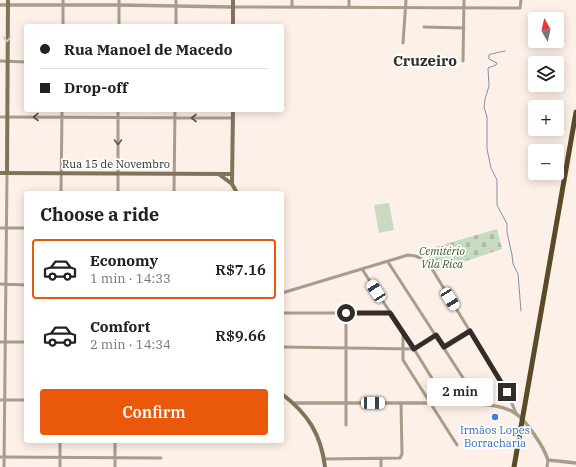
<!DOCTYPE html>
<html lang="en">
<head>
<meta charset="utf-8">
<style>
  body { margin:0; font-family:"IBM Plex Serif",serif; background:#f2f2f2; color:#222; height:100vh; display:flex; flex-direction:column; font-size:15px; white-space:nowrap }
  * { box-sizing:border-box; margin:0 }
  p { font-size:13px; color:#767676 }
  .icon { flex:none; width:22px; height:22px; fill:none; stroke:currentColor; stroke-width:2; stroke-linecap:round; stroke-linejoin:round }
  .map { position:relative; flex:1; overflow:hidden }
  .details { position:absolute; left:24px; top:191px; width:260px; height:252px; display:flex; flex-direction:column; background:#fff; border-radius:4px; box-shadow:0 2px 10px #0003 }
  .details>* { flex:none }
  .guide { position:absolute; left:24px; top:24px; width:260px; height:88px; border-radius:4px; box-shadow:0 2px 10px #0003; display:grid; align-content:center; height:88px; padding:0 16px; background:#fff }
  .needle { width:26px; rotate:352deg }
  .buttons { position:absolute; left:528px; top:12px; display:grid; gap:8px }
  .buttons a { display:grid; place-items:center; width:36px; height:36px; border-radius:4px; background:#fff; box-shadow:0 2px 10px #0003; font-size:20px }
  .end { position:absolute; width:18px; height:18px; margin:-9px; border:5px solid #322d29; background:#fff; box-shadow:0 0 0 2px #fff }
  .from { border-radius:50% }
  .bubble { position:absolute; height:28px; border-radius:4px; background:#fff; box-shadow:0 2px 10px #0003; font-size:13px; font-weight:600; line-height:28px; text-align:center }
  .car { position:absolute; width:12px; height:24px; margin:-12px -6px; border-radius:5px; box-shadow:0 0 3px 1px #0007; background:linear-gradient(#fff 24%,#345 0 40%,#fff 0 76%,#345 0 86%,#fff 0) }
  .guide b { display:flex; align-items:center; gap:14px; height:38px; font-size:15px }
  .guide b+b { border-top:1px solid #e0e0e0 }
  .guide i { width:10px; height:10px; background:#222 }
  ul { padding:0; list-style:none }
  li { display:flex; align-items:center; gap:12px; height:60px; margin:0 8px 6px; padding:0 8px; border:2px solid transparent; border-radius:4px }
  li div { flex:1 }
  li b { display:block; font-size:15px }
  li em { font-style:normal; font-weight:600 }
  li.current { border-color:#ea580c }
  li>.icon { width:36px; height:36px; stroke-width:1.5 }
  h2 { padding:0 16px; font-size:18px; line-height:48px }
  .primary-button { display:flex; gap:8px; margin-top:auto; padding:8px 16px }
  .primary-button a { flex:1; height:46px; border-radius:4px; background:#ea580c; color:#fff; font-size:16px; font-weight:600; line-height:46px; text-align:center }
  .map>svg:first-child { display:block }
</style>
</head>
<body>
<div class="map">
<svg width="576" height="467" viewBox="0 0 576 467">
  <defs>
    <pattern id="cemetery-stones" width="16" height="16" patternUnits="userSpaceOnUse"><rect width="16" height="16" fill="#c8dac0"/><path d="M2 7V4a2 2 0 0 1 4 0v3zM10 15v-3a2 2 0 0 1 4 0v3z" fill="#acbba5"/></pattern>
  </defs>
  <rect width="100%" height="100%" fill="#fdf0e8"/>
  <!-- cemetery -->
  <path fill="url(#cemetery-stones)" d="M497 229 502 249 436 271 425 250Z"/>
  <!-- pitch -->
  <path fill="#c8dac0" d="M389 203 394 230 379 233 374 205Z"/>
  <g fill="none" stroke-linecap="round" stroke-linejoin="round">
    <!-- stream -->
    <path stroke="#838fa9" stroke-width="1" d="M505 51 491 54 489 55V59L497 63 496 65 488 68 489 86 485 99 484 107 487 117V149L491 168 497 180V205L507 224V232L512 255 513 264 518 274 521 311"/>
    <!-- minor -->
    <path stroke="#a69d8b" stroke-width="3" d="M292 0V7
      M349 0V7
      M233 7 520 8 521 0
      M63 26V0
      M119 26V0
      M176 26V0
      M424 27 464 28
      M403 43 406 0
      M0 61 26 62
      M463 61 464 0
      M0 117 233 118
      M61 193 62 110
      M118 193V110
      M174 193 175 110
      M0 228H26
      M388 262 480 404
      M362 269 414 349 447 403
      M0 284 26 285
      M282 293 408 255C420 255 425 261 432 269L507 392 516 413
      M282 313H390
      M346 313V425
      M403 332V360L457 445
      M0 342H26
      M282 347 414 349 436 335
      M444 347 470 331
      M0 400H26
      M0 457 161 458
      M324 459 400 458 402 454 401 403
      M381 459V467
      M4 467 7 173
      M60 467V441
      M115 467V441
      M547 467 548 460"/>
    <!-- tertiary -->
    <path stroke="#a69d8b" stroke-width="3.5" d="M0 5H119L233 7
      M294 403C334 403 373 403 413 403 437 403 496 400 515 413 526 420 544 447 548 460L576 463"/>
    <!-- secondary -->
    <path stroke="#81735a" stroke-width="4" d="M233 0V26
      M0 173 232 174
      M7 173 8 0
      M220 175 232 184 237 193
      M232 184 233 110
      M282 394C308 414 321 434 325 467"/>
    <!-- trunk -->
    <path stroke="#5b4a26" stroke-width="5" d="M514 467 576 112"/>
  </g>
  <!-- one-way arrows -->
  <defs><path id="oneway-chevron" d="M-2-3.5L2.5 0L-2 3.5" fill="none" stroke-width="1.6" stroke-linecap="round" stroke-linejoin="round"/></defs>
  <use stroke="#cdc7bd" href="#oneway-chevron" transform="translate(7 39) rotate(90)"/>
  <g stroke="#5b544b">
    <use href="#oneway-chevron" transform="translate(36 117) rotate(180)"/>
    <use href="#oneway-chevron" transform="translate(194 118) rotate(-180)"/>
    <use href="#oneway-chevron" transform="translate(118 142) rotate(90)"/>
  </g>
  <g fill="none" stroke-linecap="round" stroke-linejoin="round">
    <!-- route -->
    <path stroke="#322d29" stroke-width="5" d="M346 313H390L414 349 436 335 444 347 470 331 507 392"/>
  </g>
  <!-- markers -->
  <circle fill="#3f7fe0" stroke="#fff" stroke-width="1.5" cx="495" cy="417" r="4"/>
  <g text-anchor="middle" stroke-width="3.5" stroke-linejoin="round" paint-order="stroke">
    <!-- street labels -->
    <g font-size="11" fill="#322d29" stroke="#fff">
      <text x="116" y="168">Rua 15 de Novembro</text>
    </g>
    <!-- park labels -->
    <g font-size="11" font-style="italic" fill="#375b26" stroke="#fff">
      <text x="442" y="255">Cemitério<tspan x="442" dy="13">Vila Rica</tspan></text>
    </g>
    <!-- shop labels -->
    <g font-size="11" fill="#366cbe" stroke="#fff">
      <text x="495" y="434">Irmãos Lopes<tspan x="495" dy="13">Borracharia</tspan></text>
    </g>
    <!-- district labels -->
    <g font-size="15" font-weight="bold" fill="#322d29" stroke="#fff">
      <text x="425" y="66">Cruzeiro</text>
    </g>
  </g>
</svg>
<div class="buttons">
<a><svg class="needle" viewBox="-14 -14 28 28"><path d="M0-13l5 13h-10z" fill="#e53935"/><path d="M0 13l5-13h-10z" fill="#767676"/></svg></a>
<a><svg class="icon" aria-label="layers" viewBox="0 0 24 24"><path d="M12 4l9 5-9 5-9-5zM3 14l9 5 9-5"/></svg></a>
<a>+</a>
<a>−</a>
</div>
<i class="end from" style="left:346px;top:313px"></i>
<i class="end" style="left:507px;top:392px"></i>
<div class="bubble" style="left:427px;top:378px;width:66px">2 min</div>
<i class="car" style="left:376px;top:291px;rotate:327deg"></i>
<i class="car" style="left:450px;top:299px;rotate:148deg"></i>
<i class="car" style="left:373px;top:403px;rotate:90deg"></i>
<div class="guide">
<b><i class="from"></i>Rua Manoel de Macedo</b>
<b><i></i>Drop-off</b>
</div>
<section class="details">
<h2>Choose a ride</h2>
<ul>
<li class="current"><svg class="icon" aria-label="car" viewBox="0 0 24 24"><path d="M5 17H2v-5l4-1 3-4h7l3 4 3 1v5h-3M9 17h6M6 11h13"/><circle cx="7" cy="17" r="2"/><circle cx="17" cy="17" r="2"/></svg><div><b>Economy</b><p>1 min · 14:33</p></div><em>R$7.16</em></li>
<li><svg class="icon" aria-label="car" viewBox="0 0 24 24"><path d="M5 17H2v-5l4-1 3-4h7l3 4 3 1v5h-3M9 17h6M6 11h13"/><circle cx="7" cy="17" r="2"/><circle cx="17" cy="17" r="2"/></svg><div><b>Comfort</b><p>2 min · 14:34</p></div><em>R$9.66</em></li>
</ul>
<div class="primary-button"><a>Confirm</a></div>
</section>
</div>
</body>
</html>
